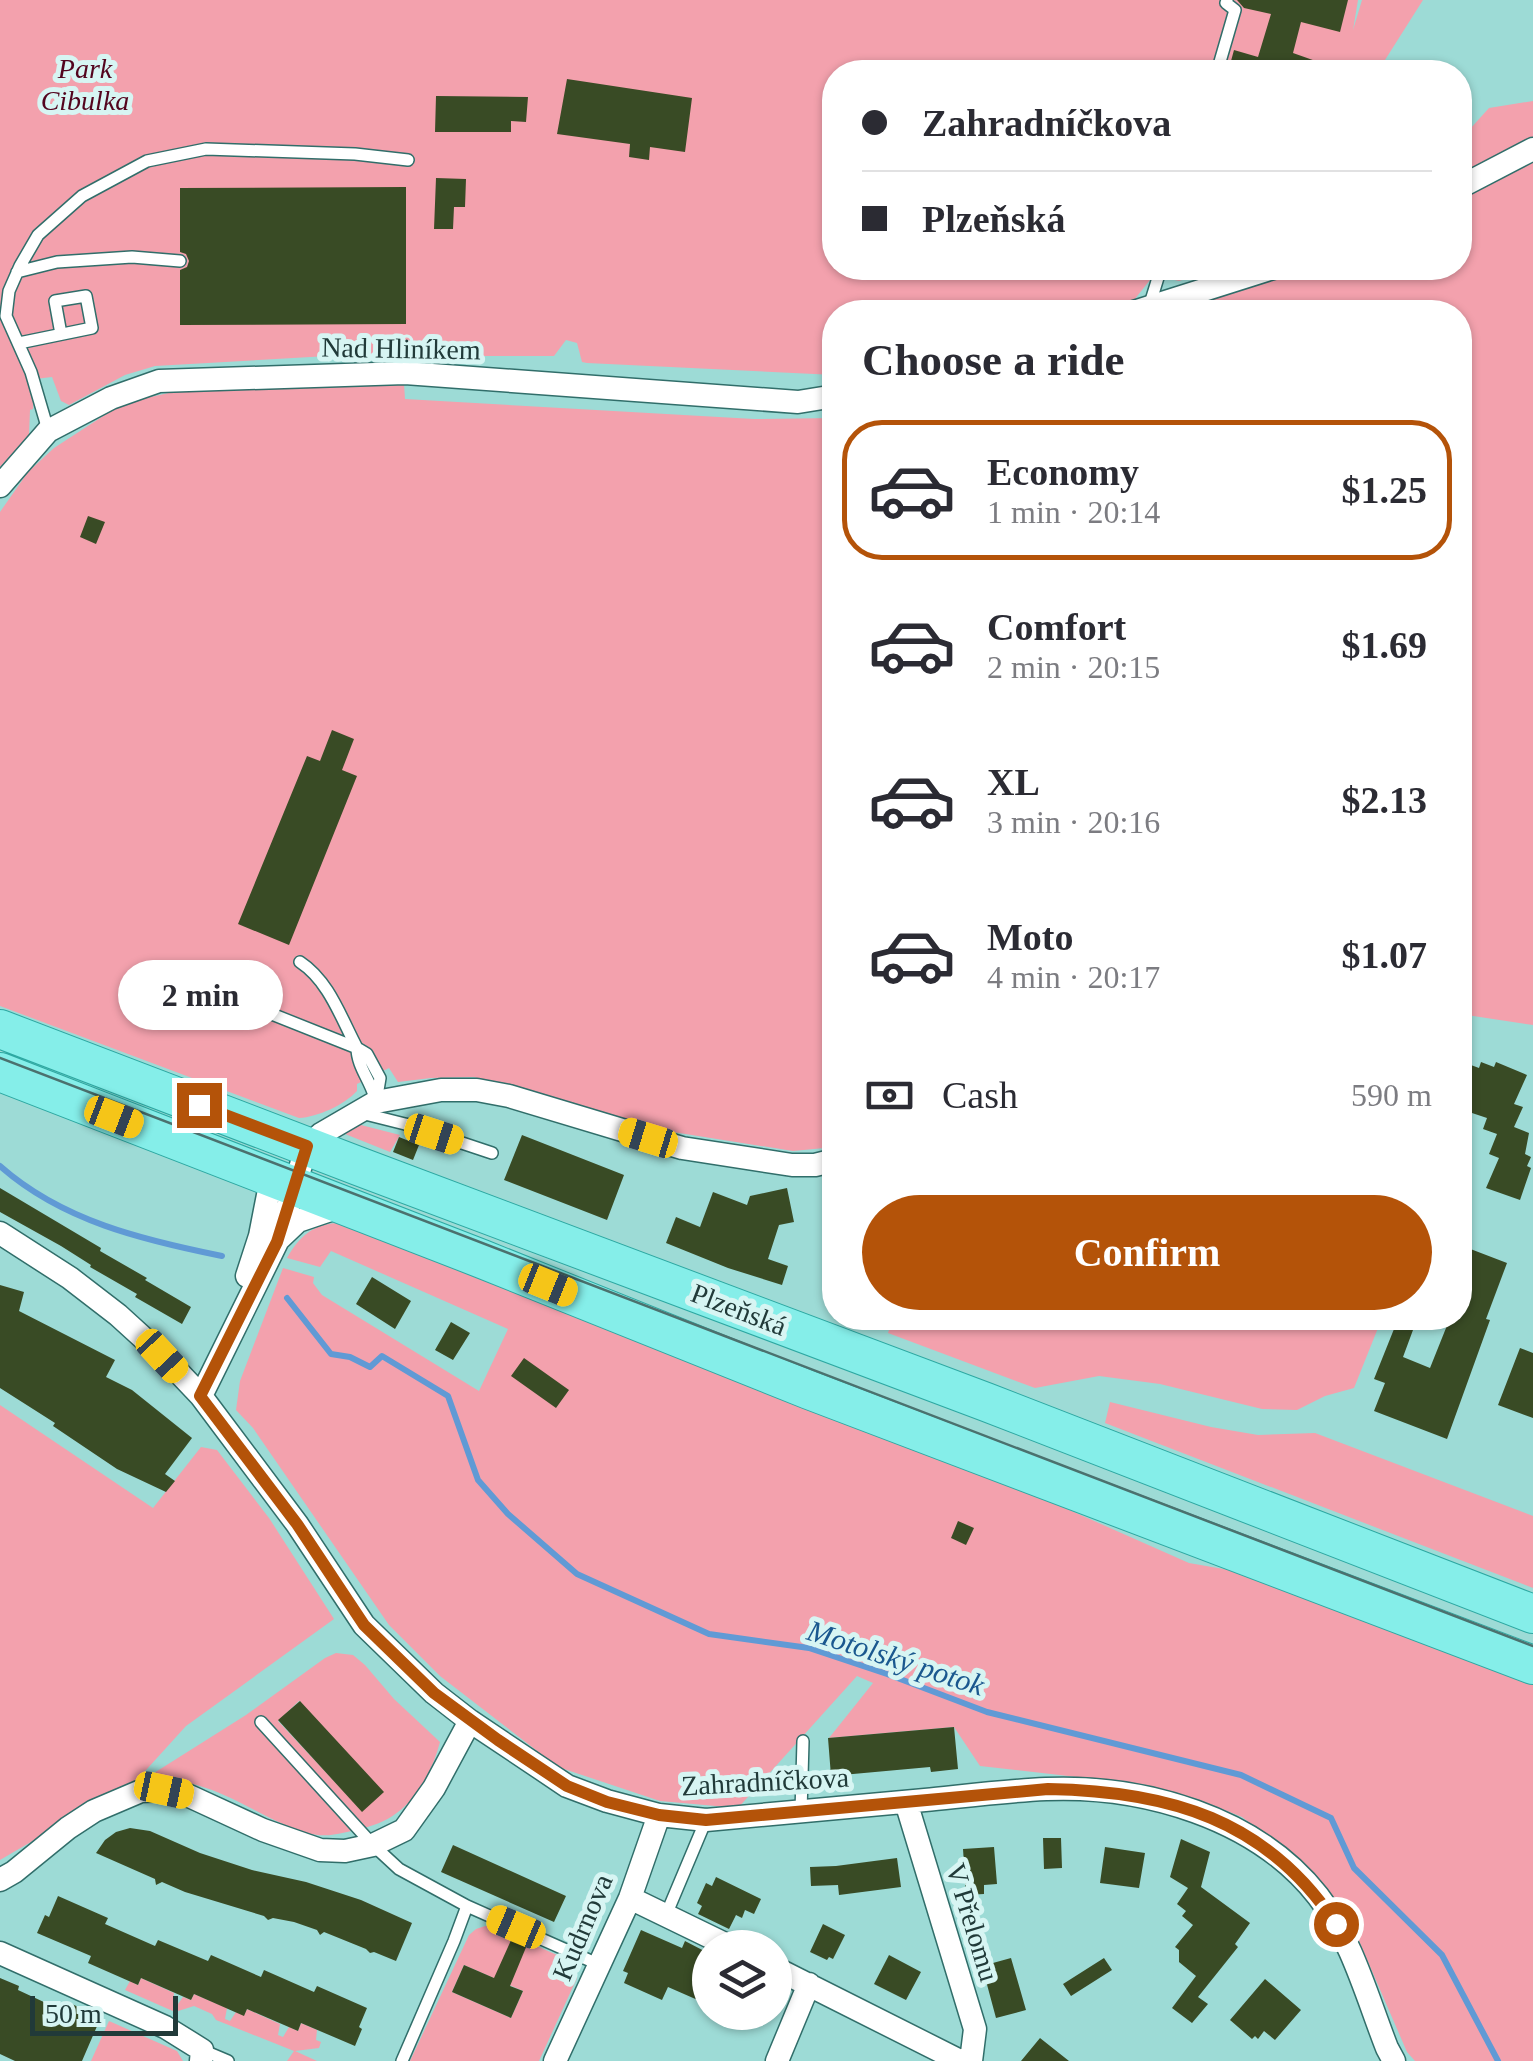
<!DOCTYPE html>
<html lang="en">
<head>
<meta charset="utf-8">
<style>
  body { margin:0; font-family:"Times New Roman",serif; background:#f2f2f3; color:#2b2b33; height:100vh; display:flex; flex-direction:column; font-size:38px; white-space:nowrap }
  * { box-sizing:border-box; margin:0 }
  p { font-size:32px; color:#7c7c81 }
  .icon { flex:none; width:55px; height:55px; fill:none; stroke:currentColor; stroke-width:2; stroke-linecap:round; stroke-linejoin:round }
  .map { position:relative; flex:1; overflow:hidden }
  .drawer { position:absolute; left:822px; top:300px; width:650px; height:1030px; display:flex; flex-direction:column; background:#fff; border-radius:40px; box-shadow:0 2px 8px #0004 }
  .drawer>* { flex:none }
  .hud { position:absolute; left:822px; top:60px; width:650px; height:220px; border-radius:40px; box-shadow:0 2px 8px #0004; display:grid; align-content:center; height:220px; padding:0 40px; background:#fff }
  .tools { position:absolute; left:692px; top:1930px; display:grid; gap:20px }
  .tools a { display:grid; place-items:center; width:100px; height:100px; border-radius:50%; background:#fff; box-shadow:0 2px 8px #0004; font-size:50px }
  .scale { position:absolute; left:30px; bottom:25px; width:148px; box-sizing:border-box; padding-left:10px; border:5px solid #213a39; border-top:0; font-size:28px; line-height:35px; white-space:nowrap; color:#213a39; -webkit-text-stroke:8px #d7f5f3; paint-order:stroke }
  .end { position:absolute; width:45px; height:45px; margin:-22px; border:12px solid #b45309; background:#fff; box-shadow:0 0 0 5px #fff }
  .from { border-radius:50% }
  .bubble { position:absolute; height:70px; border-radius:35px; background:#fff; box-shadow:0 2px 8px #0004; font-size:32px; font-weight:700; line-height:70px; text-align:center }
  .car { position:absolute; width:30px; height:60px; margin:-30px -15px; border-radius:12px; box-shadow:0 0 8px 2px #0007; background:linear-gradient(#f5c518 24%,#345 0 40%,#f5c518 0 76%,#345 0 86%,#f5c518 0) }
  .hud b { display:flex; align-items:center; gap:35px; height:95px; font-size:38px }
  .hud b+b { border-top:2px solid #e1e1e2 }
  .hud i { width:25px; height:25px; background:#2b2b33 }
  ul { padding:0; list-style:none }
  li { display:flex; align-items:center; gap:30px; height:140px; margin:0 20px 15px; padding:0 20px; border:5px solid transparent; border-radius:40px }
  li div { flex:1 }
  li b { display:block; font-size:38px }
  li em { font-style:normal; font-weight:700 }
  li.current { border-color:#b45309 }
  li>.icon { width:90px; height:90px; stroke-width:1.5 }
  h2 { padding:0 40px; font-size:45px; line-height:120px }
  .pay { display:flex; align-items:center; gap:25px; height:110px; padding:0 40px; font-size:38px }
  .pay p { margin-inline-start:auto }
  .action { display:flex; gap:20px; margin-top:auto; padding:20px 40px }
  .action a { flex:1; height:115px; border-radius:60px; background:#b45309; color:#fff; font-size:40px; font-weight:700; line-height:115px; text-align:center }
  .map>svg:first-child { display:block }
</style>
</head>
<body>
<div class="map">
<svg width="1533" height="2061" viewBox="0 0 1533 2061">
  <rect width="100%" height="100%" fill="#9ddbd6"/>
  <!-- green -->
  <path fill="#f3a1ad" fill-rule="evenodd" d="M0 0H1358L1353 30 1362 0H1423L1385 60 1384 72H835V268H1220L1179 281 1154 275 1134 300 1094 312H835V375L587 363 582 362 577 343 566 340 554 356H328L155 366 125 375 69 405 61 401 52 377 35 379 33 409 30 410 29 435 0 467Z
    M1533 101V1025L1460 1014V312H1199L1196 301 1277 278 1306 268H1460V140L1489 108Z
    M404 384 405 399 754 419 835 418V1147L793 1151 654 1129 474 1077 431 1078 398 1082 389 1068 357 1084V1091C344 1105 318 1117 299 1118L0 1006V512L28 472 54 448 114 409 141 399 187 389Z
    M355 1125H361L400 1135 390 1152 345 1134 348 1129Z
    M338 1223 951 1465 1031 1493 1189 1563 1235 1571 1533 1684V2061H1415L1407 2052 1356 1934 1304 1864 1242 1817 1197 1799 1147 1785 980 1766 954 1727 829 1738 873 1683 857 1676 738 1808 660 1801 558 1767 440 1676 389 1625 253 1428 236 1410 240 1381 283 1268 314 1277 313 1283 322 1295 479 1391 508 1329 331 1251 320 1267 287 1258C299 1237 313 1224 338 1223Z
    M893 1318H1382L1354 1388 1325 1396 1297 1410 1262 1409 1160 1384 1099 1376 1035 1388 888 1333Z
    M1110 1402 1211 1427 1258 1435 1315 1433 1533 1516V1588L1105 1423Z
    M0 1405 153 1508 201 1447 217 1450 269 1518 334 1619 186 1726 137 1780 0 1860Z
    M336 1653 353 1655 365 1665 394 1699 440 1742C429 1783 406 1819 363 1828 345 1832 331 1838 311 1834 278 1826 240 1799 206 1788 189 1782 171 1780 154 1773L246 1715 325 1658ZM299 1701H300L362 1811 278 1721Z
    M485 1926 494 1927 566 1959 577 1967V1978L539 2061H410L469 1935 476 1929ZM464 1965 523 1991 511 2018 452 1992Z
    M141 1978 174 1993 173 2002 178 2004 183 1997 191 2000 194 1994 227 2008 225 2019 230 2021 236 2012 244 2015 247 2009 280 2024 278 2035 283 2037 289 2027 298 2031 301 2023 317 2030 316 2040 321 2042 319 2048 295 2051 317 2061H287L294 2051 216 2020 212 2014 194 2006 175 2012 125 1990 130 1981 138 1985Z
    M109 2021 177 2051 183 2061H91Z"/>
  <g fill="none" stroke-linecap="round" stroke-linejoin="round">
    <!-- stream -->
    <path stroke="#609ad5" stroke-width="6" d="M0 1166C62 1221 143 1240 222 1256
      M287 1298 331 1354 350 1357 370 1367 382 1356 448 1396 478 1480 508 1514 577 1574 709 1634 809 1648 887 1674 987 1712 1241 1775 1331 1818 1354 1868 1442 1955 1498 2061"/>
  </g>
  <!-- building -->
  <path fill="#394b25" d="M1237 0H1348L1340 32 1301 22 1293 53 1341 70V72H1228L1234 50 1258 57 1271 14 1244 8Z
    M567 79 692 98 685 152 650 147 649 160 629 157 630 144 557 134Z
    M436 96 528 97 526 122 511 121V132H435Z
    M436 178 466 179 465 207H454L453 229H434Z
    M406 187V324L180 325V270L187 267 189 261 186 254 180 252V188Z
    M88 516 105 522 96 544 80 537Z
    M332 730 354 739 342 770 357 776 289 945 238 924 307 756 320 761Z
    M183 985 200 992 193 1009 176 1002Z
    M1460 1061 1479 1068 1481 1062 1494 1067 1496 1062 1527 1075 1514 1104 1523 1107 1514 1127 1529 1133 1525 1154 1531 1157 1527 1166 1531 1168 1520 1200 1486 1188 1499 1158 1489 1154 1497 1134 1483 1129 1487 1118 1460 1109Z
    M522 1135 624 1175 607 1220 504 1180Z
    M399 1137 419 1145 413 1160 393 1152Z
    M0 1188 101 1248 100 1251 147 1278 145 1280 191 1307 182 1324 135 1297 137 1294 90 1267 91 1265 61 1246 0 1212Z
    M787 1188 794 1222 779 1225 768 1259 788 1266 782 1285 728 1268 666 1243 676 1217 700 1227 713 1192 747 1205 750 1196Z
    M1460 1245 1507 1263 1486 1319 1490 1320 1447 1439 1374 1411 1385 1383 1374 1379 1396 1324 1413 1330 1403 1357 1430 1368 1450 1318H1460Z
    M372 1277 411 1301 395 1329 356 1304Z
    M0 1285 24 1292 19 1311 115 1360 106 1377 132 1390 192 1438 165 1474 175 1481 166 1492 117 1469 53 1426 55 1423 0 1388Z
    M451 1322 470 1333 453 1360 435 1350Z
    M1520 1348 1533 1353V1418L1498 1405Z
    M524 1358 569 1390 556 1408 511 1376Z
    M958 1521 974 1528 966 1545 951 1538Z
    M300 1701 384 1792 362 1812 278 1720Z
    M954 1727 958 1769 931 1772 930 1767 831 1776 828 1738Z
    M130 1828 150 1831 200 1853 252 1870 306 1882 361 1900 412 1923 396 1961 374 1952 370 1953 366 1949 324 1932 320 1935 317 1930 294 1922 273 1918 268 1920 264 1916 185 1892 162 1882 156 1885 155 1879 96 1853 105 1840 116 1832Z
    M1043 1838H1061L1062 1868 1044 1869Z
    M1181 1839 1210 1852 1201 1887 1250 1923 1235 1944 1238 1947 1198 1997 1208 2004 1192 2023 1172 2008 1196 1976 1179 1962V1950L1175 1947 1193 1925 1182 1916 1186 1911 1177 1904 1188 1888 1170 1877Z
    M453 1845 566 1896 554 1922 441 1872Z
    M994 1847 997 1884 984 1885V1894L966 1895 963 1849Z
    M1105 1847 1145 1853 1139 1888 1100 1883Z
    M897 1858 901 1887 839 1895 838 1885 811 1886 810 1867 836 1866Z
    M716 1877 761 1899 754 1914 745 1910 742 1918 736 1915 729 1929 698 1914 702 1906 697 1903 706 1883 712 1886Z
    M58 1896 108 1918 105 1924 155 1946 158 1940 208 1961 211 1955 261 1977 264 1970 314 1992 317 1986 367 2008 359 2027 362 2029 355 2046 301 2023 298 2031 247 2009 244 2016 194 1994 191 2000 141 1978 138 1985 88 1963 91 1956 37 1933 45 1915 49 1917Z
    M823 1924 845 1935 833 1959 829 1957 827 1960 810 1952Z
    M641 1930 682 1948 685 1941 710 1954V1980L700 2001 668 1987 662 2000 624 1983 628 1973 623 1971Z
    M512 1938 527 1945 510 1986 523 1991 511 2018 452 1992 464 1965 494 1978Z
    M889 1955 921 1972 906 2000 874 1984Z
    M1011 1958 1026 2010 996 2018 982 1966Z
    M1104 1958 1112 1970 1071 1996 1063 1984Z
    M0 1978 19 1986 18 1990 61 2010 65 2001 101 2017 82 2061H15L0 2054Z
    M1265 1979 1301 2010 1275 2040 1264 2031 1258 2039 1255 2036 1252 2039 1230 2020Z
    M1040 2038 1069 2061H1021Z"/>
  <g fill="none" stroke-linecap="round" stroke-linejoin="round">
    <!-- service casing -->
    <g stroke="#316e6a" stroke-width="14">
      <path id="service" d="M1217 72 1235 10 1226 3 1227 0
        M17 272 57 262 132 257 180 261
        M1149 307 1161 268
        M19 343 92 328 86 296 55 301 61 334
        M48 430 31 372 6 316 9 291 20 266 38 235 82 196 147 161 206 149 355 154 408 160
        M300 962C329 981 341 1018 357 1048 357 1065 369 1079 374 1095
        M239 1001 357 1048 367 1054 380 1078 376 1102
        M361 1113 405 1124 492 1153
        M261 1722 373 1845 399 1869 467 1906 600 1965
        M801 1812 803 1741
        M666 1915 706 1820
        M202 2050 228 2061
        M402 2061 454 1941 467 1906"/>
    </g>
    <!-- minor casing -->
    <g stroke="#316e6a" stroke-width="25">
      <path id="minor" d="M1460 187 1533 149
        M1134 312 1273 268
        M0 486 48 431 111 398 159 381 405 373 798 402 835 396
        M0 1233 70 1278 118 1315 163 1356 201 1396 297 1524 364 1625 434 1693 470 1721 567 1786 607 1801 659 1815 706 1820C779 1814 852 1806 925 1800 965 1796 1005 1791 1046 1789 1143 1785 1256 1817 1318 1896 1352 1940 1367 1997 1387 2048L1394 2061
        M279 1239 298 1221 342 1206
        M247 1276 260 1236 268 1195 291 1177
        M201 1396 277 1242 307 1146 321 1134 376 1102 441 1090H477L509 1096 682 1148 792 1165H815L835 1160
        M906 1802 975 2029 971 2061
        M0 1880 14 1872 68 1828 94 1811 141 1791 164 1790 187 1795 263 1830 320 1850 345 1851 373 1845 404 1830 434 1788 470 1721
        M630 1898 733 1948
        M0 1953 165 2027 202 2050 201 2061
        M775 1968 960 2061
        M555 2061 630 1898 659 1815
        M777 2061 809 1984"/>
    </g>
    <!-- primary casing -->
    <g stroke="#2da8a2" stroke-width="40">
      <path id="primary" d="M0 1029 358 1166 986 1402 1533 1614
        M0 1072 482 1259 809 1390 1533 1665"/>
    </g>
    <!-- service -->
    <use href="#service" stroke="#fff" stroke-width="11"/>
    <!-- minor -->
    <use href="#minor" stroke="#fff" stroke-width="22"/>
    <!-- primary -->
    <use href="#primary" stroke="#85eee9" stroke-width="38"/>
    <!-- tram -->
    <path stroke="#4b716e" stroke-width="2.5" d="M0 1058 1533 1646"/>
  </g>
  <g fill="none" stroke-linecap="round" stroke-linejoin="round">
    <!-- route -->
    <path stroke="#b45309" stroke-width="12" d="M199 1105 307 1146 277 1242 200 1396 297 1524 364 1625 434 1693 498 1740 567 1786 607 1802 659 1815 706 1820 1048 1789C1168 1791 1267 1819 1336 1924"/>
  </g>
  <g text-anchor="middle" stroke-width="10" stroke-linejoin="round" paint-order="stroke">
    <!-- park labels -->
    <g font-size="28" font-style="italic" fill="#53041e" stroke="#d7f5f3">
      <text x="85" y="78">Park<tspan x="85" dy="32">Cibulka</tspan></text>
    </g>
    <!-- street labels -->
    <g font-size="28" fill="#213a39" stroke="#d7f5f3">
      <text transform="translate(401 348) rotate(1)" y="10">Nad Hliníkem</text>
      <text transform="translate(739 1309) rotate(21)" y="10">Plzeňská</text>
      <text transform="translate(765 1781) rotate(-3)" y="10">Zahradníčkova</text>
      <text transform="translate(973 1922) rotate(73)" y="10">V Přelomu</text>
      <text transform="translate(582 1927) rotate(-67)" y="10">Kudrnova</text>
    </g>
    <!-- water labels -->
    <g font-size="30" font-style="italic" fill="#1a588f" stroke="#d7f5f3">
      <text transform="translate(896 1658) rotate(18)" y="10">Motolský potok</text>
    </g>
  </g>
</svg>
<div class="tools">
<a><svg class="icon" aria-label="layers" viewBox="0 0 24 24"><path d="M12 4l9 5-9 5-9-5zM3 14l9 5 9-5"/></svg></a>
</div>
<div class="scale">50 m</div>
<i class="end from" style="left:1336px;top:1924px"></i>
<i class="end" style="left:199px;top:1105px"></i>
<div class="bubble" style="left:118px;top:960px;width:165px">2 min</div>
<i class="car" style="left:114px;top:1117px;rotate:111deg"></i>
<i class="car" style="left:434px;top:1134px;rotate:108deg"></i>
<i class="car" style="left:648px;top:1138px;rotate:287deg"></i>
<i class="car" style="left:548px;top:1285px;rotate:112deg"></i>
<i class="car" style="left:162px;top:1356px;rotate:137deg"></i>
<i class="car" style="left:164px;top:1790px;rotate:102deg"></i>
<i class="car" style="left:516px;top:1927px;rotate:293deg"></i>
<div class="hud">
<b><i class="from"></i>Zahradníčkova</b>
<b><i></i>Plzeňská</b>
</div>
<section class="drawer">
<h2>Choose a ride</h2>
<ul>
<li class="current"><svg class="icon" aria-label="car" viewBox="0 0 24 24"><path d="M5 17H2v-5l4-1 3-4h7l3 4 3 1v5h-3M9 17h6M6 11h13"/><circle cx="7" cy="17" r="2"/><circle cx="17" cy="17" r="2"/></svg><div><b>Economy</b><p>1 min · 20:14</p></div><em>$1.25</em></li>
<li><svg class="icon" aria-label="car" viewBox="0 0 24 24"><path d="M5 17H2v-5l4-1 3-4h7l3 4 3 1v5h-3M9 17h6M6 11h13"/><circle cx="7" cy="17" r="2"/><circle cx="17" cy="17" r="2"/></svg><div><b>Comfort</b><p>2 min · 20:15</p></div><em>$1.69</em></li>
<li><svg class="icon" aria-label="car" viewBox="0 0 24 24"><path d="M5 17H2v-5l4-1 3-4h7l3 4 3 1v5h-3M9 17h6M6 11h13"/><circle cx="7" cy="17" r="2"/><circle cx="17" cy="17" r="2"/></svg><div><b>XL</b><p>3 min · 20:16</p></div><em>$2.13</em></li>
<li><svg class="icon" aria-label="car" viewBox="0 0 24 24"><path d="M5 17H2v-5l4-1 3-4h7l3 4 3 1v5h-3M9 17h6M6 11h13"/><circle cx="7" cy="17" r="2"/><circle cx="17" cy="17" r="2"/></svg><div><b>Moto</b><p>4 min · 20:17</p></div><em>$1.07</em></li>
</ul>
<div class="pay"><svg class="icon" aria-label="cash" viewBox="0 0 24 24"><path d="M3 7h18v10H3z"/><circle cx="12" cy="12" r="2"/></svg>Cash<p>590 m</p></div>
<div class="action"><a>Confirm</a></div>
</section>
</div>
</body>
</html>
